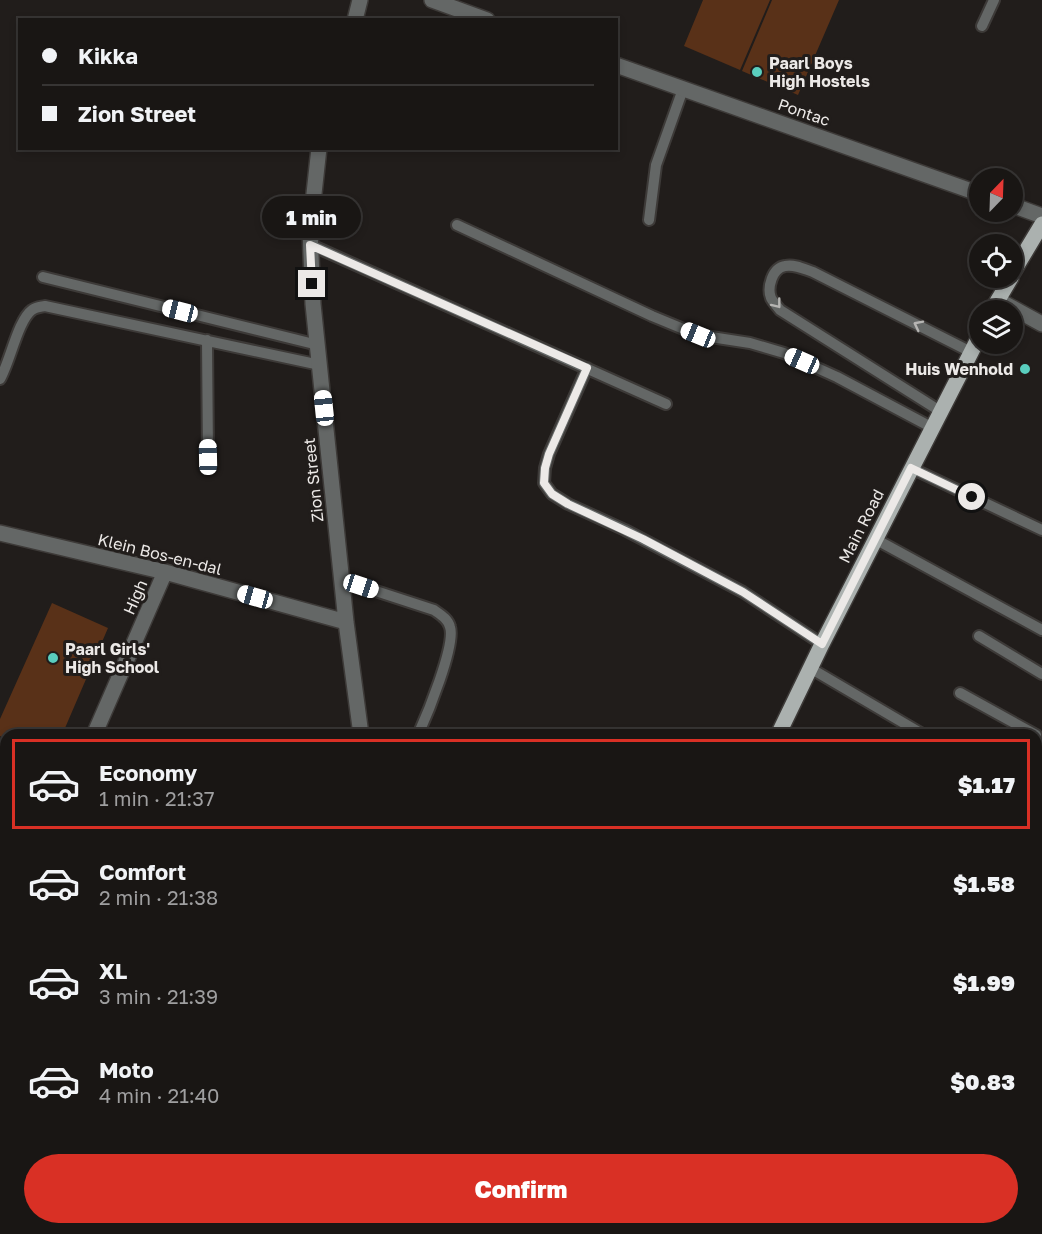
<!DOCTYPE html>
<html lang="en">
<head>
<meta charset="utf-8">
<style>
  body { margin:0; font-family:"Golos Text",sans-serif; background:#262322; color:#f1f3f6; height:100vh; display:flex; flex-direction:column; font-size:22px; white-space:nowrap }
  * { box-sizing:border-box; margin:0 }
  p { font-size:20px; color:#9f9fa0 }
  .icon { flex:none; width:33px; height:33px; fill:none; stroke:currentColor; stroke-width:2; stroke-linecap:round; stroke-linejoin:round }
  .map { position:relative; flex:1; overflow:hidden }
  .side { position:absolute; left:0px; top:729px; width:1042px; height:506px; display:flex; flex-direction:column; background:#191614; border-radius:18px 18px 0 0; box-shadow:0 3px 9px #0003,0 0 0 2px #373534 }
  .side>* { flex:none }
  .banner { position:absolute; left:18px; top:18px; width:600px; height:132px; border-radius:0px; box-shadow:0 3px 9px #0003,0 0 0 2px #373534; display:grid; align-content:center; height:132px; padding:0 24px; background:#191614 }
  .needle { width:39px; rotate:23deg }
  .controls { position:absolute; left:969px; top:168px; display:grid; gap:12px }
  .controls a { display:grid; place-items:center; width:54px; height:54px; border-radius:50%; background:#191614; box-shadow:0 3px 9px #0003,0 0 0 2px #373534; font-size:30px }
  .end { position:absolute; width:27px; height:27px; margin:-14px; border:8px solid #ece9e7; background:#111; box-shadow:0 0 0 3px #111 }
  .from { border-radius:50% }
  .bubble { position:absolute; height:42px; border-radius:21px; background:#191614; box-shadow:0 3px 9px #0003,0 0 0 2px #373534; font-size:20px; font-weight:800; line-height:42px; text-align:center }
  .car { position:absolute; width:18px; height:36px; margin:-18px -9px; border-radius:8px; box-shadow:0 0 4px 2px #0007; background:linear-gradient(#fff 24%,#345 0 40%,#fff 0 76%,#345 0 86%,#fff 0) }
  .banner b { display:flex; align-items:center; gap:21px; height:57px; font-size:22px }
  .banner b+b { border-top:2px solid #373534 }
  .banner i { width:15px; height:15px; background:#f1f3f6 }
  ul { padding:10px 0 0; list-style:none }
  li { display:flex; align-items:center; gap:18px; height:90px; margin:0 12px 9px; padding:0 12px; border:3px solid transparent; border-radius:0px }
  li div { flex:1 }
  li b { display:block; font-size:22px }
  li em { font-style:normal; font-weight:800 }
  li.current { border-color:#d93025 }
  li>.icon { width:54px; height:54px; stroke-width:1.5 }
  .action { display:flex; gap:12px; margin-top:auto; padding:12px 24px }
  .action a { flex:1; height:69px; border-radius:36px; background:#d93025; color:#fff; font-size:24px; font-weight:800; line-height:69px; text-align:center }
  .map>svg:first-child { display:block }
</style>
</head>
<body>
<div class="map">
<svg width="1042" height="1234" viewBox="0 0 1042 1234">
  <rect width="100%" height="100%" fill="#211d1b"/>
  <!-- green -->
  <path fill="#593118" d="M703 0H770L740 70 684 46Z
    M772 0H839L798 95 742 71Z
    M52 603 108 628 62 735H6V739L0 736V719Z
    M0 765 6 767V857L0 871Z"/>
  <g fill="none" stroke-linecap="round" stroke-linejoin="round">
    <!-- service casing -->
    <g stroke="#3d3a38" stroke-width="14">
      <path id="service" d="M982 26 994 0
        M649 220 656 165 683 89
        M457 225 652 316 698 335 750 343 784 353 837 377 931 427
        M311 245 666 404
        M43 277 318 345
        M207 340 208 457
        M587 368 549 454 545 468 544 483 552 494 568 504 625 530 743 592 822 644
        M0 379C10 362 18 320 32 310 36 307 40 307 45 306L320 365
        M940 411 780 310C777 306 773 302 771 298 767 288 772 268 785 266 795 264 804 269 813 272L971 352
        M911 468 1042 530
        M875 539 1042 630
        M342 580 434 610C441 615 448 619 450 627 456 645 427 715 418 735
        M979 636 1042 674
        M810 668 924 735
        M960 693 1036 735
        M1036 808 1042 815
        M1036 912 1042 900
        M1036 921 1037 930 1042 934"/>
    </g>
    <!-- minor casing -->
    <g stroke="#3d3a38" stroke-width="18">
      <path id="minor" d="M432 0 487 20
        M355 20 360 0
        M616 65 980 194
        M319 148 310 230 313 304 346 622 361 735
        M1012 205 1042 216
        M998 300 1042 324
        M0 533 165 572 346 622
        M94 735 165 572
        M0 951 6 937
        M395 1228 406 1234
        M983 1228 994 1234
        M329 1234 333 1228"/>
    </g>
    <!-- primary casing -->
    <g stroke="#3d3a38" stroke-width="18">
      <path id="primary" d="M1012 274 1042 224
        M992 310 1011 278
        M778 735 822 644 980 335
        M537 1234 540 1228"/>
    </g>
    <!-- service -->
    <use href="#service" stroke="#646766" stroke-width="10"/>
    <!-- minor -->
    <use href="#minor" stroke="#646766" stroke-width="15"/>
    <!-- primary -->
    <use href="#primary" stroke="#abb1af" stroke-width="15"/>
  </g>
  <!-- one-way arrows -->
  <defs><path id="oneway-chevron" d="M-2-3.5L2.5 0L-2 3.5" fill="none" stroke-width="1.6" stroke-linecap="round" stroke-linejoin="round" transform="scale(1.5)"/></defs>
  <g stroke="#b6b5b3">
    <use href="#oneway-chevron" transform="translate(777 304) rotate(52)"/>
    <use href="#oneway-chevron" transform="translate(918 325) rotate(-153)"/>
  </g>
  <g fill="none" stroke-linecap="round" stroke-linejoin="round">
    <!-- route -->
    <path stroke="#ece9e7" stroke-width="8" d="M312 284 310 245 587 368 549 454 545 468 544 483 552 494 568 504 643 539 743 592 822 644 911 468 972 497"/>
  </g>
  <!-- markers -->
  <g fill="#5acebe" stroke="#211d1b" stroke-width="2">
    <circle cx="757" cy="72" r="6"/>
    <circle cx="1025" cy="369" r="6"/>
    <circle cx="53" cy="658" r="6"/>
  </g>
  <g text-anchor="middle" stroke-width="6" stroke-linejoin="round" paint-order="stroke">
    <!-- poi labels -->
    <g font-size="16" font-weight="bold" fill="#ece9e7" stroke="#211d1b" text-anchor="start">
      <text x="769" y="69">Paarl Boys<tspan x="769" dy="18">High Hostels</tspan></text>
      <text x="1013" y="375" text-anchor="end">Huis Wenhold</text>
      <text x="65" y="655">Paarl Girls'<tspan x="65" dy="18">High School</tspan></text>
    </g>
    <!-- street labels -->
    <g font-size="16" fill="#ece9e7" stroke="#211d1b">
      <text transform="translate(804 112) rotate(19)" y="6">Pontac</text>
      <text transform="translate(313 480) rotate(-96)" y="6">Zion Street</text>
      <text transform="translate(861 526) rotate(-63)" y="6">Main Road</text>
      <text transform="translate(160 554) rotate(14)" y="6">Klein Bos-en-dal</text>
      <text transform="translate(135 597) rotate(-66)" y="6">High</text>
    </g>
  </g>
</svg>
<div class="controls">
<a><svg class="needle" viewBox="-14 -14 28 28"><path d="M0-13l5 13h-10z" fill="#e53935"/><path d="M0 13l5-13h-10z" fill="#9f9fa0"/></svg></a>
<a><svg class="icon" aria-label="locate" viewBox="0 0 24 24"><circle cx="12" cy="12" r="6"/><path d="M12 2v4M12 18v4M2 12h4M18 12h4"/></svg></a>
<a><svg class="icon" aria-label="layers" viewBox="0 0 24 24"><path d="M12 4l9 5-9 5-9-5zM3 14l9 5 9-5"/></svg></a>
</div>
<i class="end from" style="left:972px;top:497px"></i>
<i class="end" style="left:312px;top:284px"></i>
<div class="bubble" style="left:262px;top:196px;width:99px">1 min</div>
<i class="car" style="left:180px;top:311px;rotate:284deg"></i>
<i class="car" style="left:698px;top:335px;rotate:292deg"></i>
<i class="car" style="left:802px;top:361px;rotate:294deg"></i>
<i class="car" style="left:324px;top:408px;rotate:354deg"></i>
<i class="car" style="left:208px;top:457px;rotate:359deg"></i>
<i class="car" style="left:361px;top:586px;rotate:108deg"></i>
<i class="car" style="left:255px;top:597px;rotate:286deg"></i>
<div class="banner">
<b><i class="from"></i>Kikka</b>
<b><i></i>Zion Street</b>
</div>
<section class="side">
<ul>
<li class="current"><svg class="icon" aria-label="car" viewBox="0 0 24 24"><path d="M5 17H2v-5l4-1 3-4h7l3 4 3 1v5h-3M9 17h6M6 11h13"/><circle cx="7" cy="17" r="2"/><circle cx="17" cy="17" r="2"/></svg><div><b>Economy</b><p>1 min · 21:37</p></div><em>$1.17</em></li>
<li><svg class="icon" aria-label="car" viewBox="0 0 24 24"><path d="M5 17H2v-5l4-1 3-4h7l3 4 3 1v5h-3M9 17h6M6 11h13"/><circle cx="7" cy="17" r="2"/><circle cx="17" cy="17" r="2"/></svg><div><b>Comfort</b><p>2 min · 21:38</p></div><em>$1.58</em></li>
<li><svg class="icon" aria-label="car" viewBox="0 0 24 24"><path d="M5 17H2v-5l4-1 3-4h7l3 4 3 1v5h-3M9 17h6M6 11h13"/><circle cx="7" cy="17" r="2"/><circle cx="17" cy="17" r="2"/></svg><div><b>XL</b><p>3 min · 21:39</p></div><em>$1.99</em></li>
<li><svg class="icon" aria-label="car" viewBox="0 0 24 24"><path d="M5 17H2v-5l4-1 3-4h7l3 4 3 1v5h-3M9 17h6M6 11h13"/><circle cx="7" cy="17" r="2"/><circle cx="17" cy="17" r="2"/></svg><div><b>Moto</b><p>4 min · 21:40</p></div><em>$0.83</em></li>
</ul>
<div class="action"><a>Confirm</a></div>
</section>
</div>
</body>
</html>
